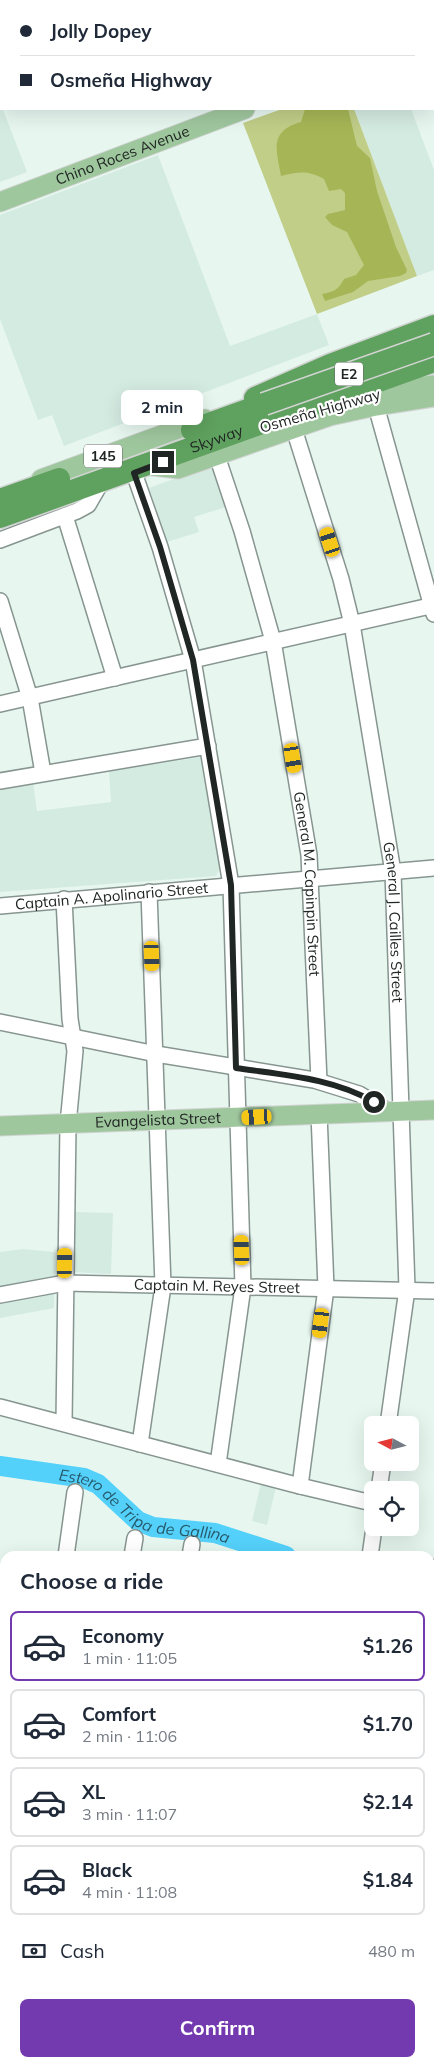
<!DOCTYPE html>
<html lang="en">
<head>
<meta charset="utf-8">
<style>
  body { margin:0; font-family:Mulish,sans-serif; background:#f2f2f3; color:#1f2937; height:100vh; display:flex; flex-direction:column; font-size:19px; white-space:nowrap }
  * { box-sizing:border-box; margin:0 }
  p { font-size:16px; color:#747a83 }
  .icon { flex:none; width:28px; height:28px; fill:none; stroke:currentColor; stroke-width:2; stroke-linecap:round; stroke-linejoin:round }
  .map { position:relative; flex:1; overflow:hidden }
  .drawer { position:absolute; left:0px; top:1551px; width:435px; height:516px; display:flex; flex-direction:column; background:#fff; border-radius:15px 15px 0 0; box-shadow:0 5px 20px #0002 }
  .drawer>* { flex:none }
  .top-card { position:absolute; left:0px; top:0px; width:435px; height:110px; box-shadow:0 5px 20px #0002; display:grid; align-content:center; height:110px; padding:0 20px; background:#fff }
  .needle { width:32px; rotate:277deg }
  .fabs { position:absolute; left:364px; top:1416px; display:grid; gap:10px }
  .fabs a { display:grid; place-items:center; width:55px; height:55px; border-radius:8px; background:#fff; box-shadow:0 5px 20px #0002; font-size:25px }
  .end { position:absolute; width:22px; height:22px; margin:-11px; border:6px solid #202623; background:#fff; box-shadow:0 0 0 2px #fff }
  .from { border-radius:50% }
  .bubble { position:absolute; height:35px; border-radius:8px; background:#fff; box-shadow:0 5px 20px #0002; font-size:16px; font-weight:700; line-height:35px; text-align:center }
  .car { position:absolute; width:15px; height:30px; margin:-15px -8px; border-radius:6px; box-shadow:0 0 4px 1px #0007; background:linear-gradient(#f5c518 24%,#345 0 40%,#f5c518 0 76%,#345 0 86%,#f5c518 0) }
  .top-card b { display:flex; align-items:center; gap:18px; height:48px; font-size:19px }
  .top-card b+b { border-top:1px solid #e0e1e3 }
  .top-card i { width:12px; height:12px; background:#1f2937 }
  ul { padding:0; list-style:none }
  li { display:flex; align-items:center; gap:15px; height:70px; margin:0 10px 8px; padding:0 10px; border:2px solid #e0e1e3; border-radius:8px }
  li div { flex:1 }
  li b { display:block; font-size:19px }
  li em { font-style:normal; font-weight:700 }
  li.selected { border-color:#733ab0 }
  li>.icon { width:45px; height:45px; stroke-width:1.5 }
  h2 { padding:0 20px; font-size:22px; line-height:60px }
  .pay { display:flex; align-items:center; gap:12px; height:55px; padding:0 20px; font-size:19px }
  .pay p { margin-inline-start:auto }
  .primary-button { display:flex; gap:10px; margin-top:auto; padding:10px 20px }
  .primary-button a { flex:1; height:58px; border-radius:8px; background:#733ab0; color:#fff; font-size:20px; font-weight:700; line-height:58px; text-align:center }
  .map>svg:first-child { display:block }
</style>
</head>
<body>
<div class="map">
<svg width="434" height="2067" viewBox="0 0 434 2067">
  <rect width="100%" height="100%" fill="#e7f7f0"/>
  <!-- built -->
  <path fill="#d4ebe2" d="M0 102 27 172 0 182Z
    M354 109H411L434 170V270L417 276Z
    M158 155 230 346 317 314 329 345 64 446 52 415 38 420 0 319V215Z
    M212 465 226 507 194 517 199 532 167 542 149 488Z
    M202 757 221 866 216 876 0 892V787L33 782 37 811 111 802 109 771Z
    M73 1212 113 1213 111 1274 71 1272Z
    M23 1249 55 1252 54 1308 0 1318V1252Z
    M261 1483 276 1487 267 1525 252 1521Z"/>
  <!-- green -->
  <path fill="#c1ce88" d="M282 109H354L417 276 317 314 243 123Z"/>
  <!-- forest -->
  <path fill="#a6b656" d="M305 109H348L357 146 370 158 377 191 396 247 407 270 406 273 400 276 368 281 353 292 325 301 322 294C334 292 338 290 344 279L356 275 364 265 347 232 332 225 325 217 328 214 345 210V193L341 189 329 191 324 179C307 170 299 172 281 176 276 149 269 131 301 122Z"/>
  <g fill="none" stroke-linecap="round" stroke-linejoin="round">
    <!-- river -->
    <g stroke="#54d1fa" stroke-width="20">
      <path id="s1" d="M0 1466 84 1478 98 1484 138 1521 153 1527 215 1533 286 1556"/>
      <path d="M430 1641 434 1644"/>
    </g>
    <!-- minor casing -->
    <g stroke="#879590" stroke-width="18">
      <g id="minor">
        <path d="M376 406 434 614"/>
        <path id="s2" d="M294 429 341 579 352 624 393 872 407 1289 388 1425"/>
        <path id="s3" d="M217 456 242 531 273 641 309 855 319 1081"/>
        <path d="M134 473 160 547 193 660 231 885 243 1287 218 1464"/>
        <path d="M65 516 115 678"/>
        <path d="M0 540 77 511 88 505 99 486"/>
        <path d="M0 601 30 698 43 773"/>
        <path d="M0 704 434 605"/>
        <path d="M0 781 208 746"/>
        <path d="M64 899 70 1019 75 1051 68 1124 64 1423"/>
        <path id="s4" d="M0 906 434 868"/>
        <path d="M0 1022 156 1054 314 1080 359 1094 389 1112"/>
        <path id="s5" d="M0 1295 65 1283 434 1291"/>
        <path d="M0 1407 300 1486 372 1503"/>
        <path d="M140 1444 163 1286 149 892"/>
        <path d="M300 1486 326 1288 319 1114"/>
        <path d="M379 1490 383 1462"/>
        <path d="M66 1556 75 1492"/>
        <path d="M132 1556 135 1538"/>
        <path d="M190 1556 192 1544"/>
        <path d="M370 1556 374 1528"/>
        <path d="M430 1567 434 1568"/>
        <path d="M0 1621H5"/>
        <path d="M0 1750 5 1752"/>
        <path d="M0 1813 5 1815"/>
        <path d="M0 1887 5 1889"/>
        <path d="M430 1934 434 1936"/>
        <path d="M0 1953 5 1955"/>
        <path d="M0 2014 5 2015"/>
        <path d="M430 2014 434 2005"/>
        <path d="M151 2067 152 2062"/>
        <path d="M281 2067 282 2062"/>
        <path d="M405 2067 407 2062"/>
      </g>
    </g>
    <!-- major casing -->
    <g stroke="#d2d4d3" stroke-width="21">
      <g id="major">
        <path id="s6" d="M0 202 245 109"/>
        <path d="M356 398 406 388 434 385"/>
        <path d="M153 466 178 469 330 416 376 406 434 397"/>
        <path d="M41 479 205 419"/>
        <path id="s7" d="M0 1126 434 1110"/>
      </g>
    </g>
    <!-- highway casing -->
    <g stroke="#d2d4d3" stroke-width="25">
      <g id="highway">
        <path d="M255 398 330 365 434 326"/>
        <path d="M192 430 264 404"/>
        <path d="M0 500 59 479"/>
        <path id="s8" d="M0 517 434 361"/>
      </g>
    </g>
    <!-- minor -->
    <use href="#minor" stroke="#fff" stroke-width="15"/>
    <!-- major -->
    <use href="#major" stroke="#9fc79e" stroke-width="19"/>
    <!-- highway -->
    <use href="#highway" stroke="#5fa15e" stroke-width="22"/>
    <!-- highway-bridge casing -->
    <g stroke="#d2d4d3" stroke-width="25" stroke-linecap="butt">
      <path id="highway-bridge" d="M264 404 434 344"/>
    </g>
    <!-- highway-bridge -->
    <use href="#highway-bridge" stroke="#5fa15e" stroke-width="22"/>
  </g>
  <g fill="none" stroke-linecap="round" stroke-linejoin="round">
    <!-- route -->
    <path stroke="#202623" stroke-width="6" d="M163 462 134 473 160 547 193 660 231 885 236 1068C283 1075 333 1078 374 1102"/>
  </g>
  <g text-anchor="middle" stroke-width="4.5" stroke-linejoin="round" paint-order="stroke">
    <!-- shield labels -->
    <g fill="#fff" stroke="#636765" stroke-width="1">
      <rect x="335" y="362.5" width="28" height="23" rx="4"/>
      <rect x="84" y="444.5" width="38" height="23" rx="4"/>
    </g>
    <g font-size="14" font-weight="bold" fill="#202623">
      <text x="349" y="379">E2</text>
      <text x="103" y="461">145</text>
    </g>
    <!-- street labels -->
    <g font-size="15" fill="#202623" stroke="#fff">
      <text dy="5" stroke="none"><textPath href="#s6" startOffset="131">Chino Roces Avenue</textPath></text>
      <text transform="translate(320 411) rotate(-16)" y="5">Osmeña Highway</text>
      <text dy="5" stroke="none"><textPath href="#s8" startOffset="230">Skyway</textPath></text>
      <text dy="5" stroke="none"><textPath href="#s3" startOffset="439">General M. Capinpin Street</textPath></text>
      <text dy="5" stroke="none"><textPath href="#s4" startOffset="112">Captain A. Apolinario Street</textPath></text>
      <text dy="5" stroke="none"><textPath href="#s2" startOffset="505">General J. Cailles Street</textPath></text>
      <text dy="5" stroke="none"><textPath href="#s7" startOffset="158">Evangelista Street</textPath></text>
      <text dy="5" stroke="none"><textPath href="#s5" startOffset="218">Captain M. Reyes Street</textPath></text>
    </g>
    <!-- water labels -->
    <g font-size="16" font-style="italic" fill="#26596b" stroke="#fff">
      <text dy="6" stroke="none"><textPath href="#s1" startOffset="154">Estero de Tripa de Gallina</textPath></text>
    </g>
  </g>
</svg>
<div class="fabs">
<a><svg class="needle" viewBox="-14 -14 28 28"><path d="M0-13l5 13h-10z" fill="#e53935"/><path d="M0 13l5-13h-10z" fill="#747a83"/></svg></a>
<a><svg class="icon" aria-label="locate" viewBox="0 0 24 24"><circle cx="12" cy="12" r="6"/><path d="M12 2v4M12 18v4M2 12h4M18 12h4"/></svg></a>
</div>
<i class="end from" style="left:374px;top:1102px"></i>
<i class="end" style="left:163px;top:462px"></i>
<div class="bubble" style="left:121px;top:390px;width:82px">2 min</div>
<i class="car" style="left:330px;top:542px;rotate:342deg"></i>
<i class="car" style="left:293px;top:758px;rotate:171deg"></i>
<i class="car" style="left:152px;top:956px;rotate:178deg"></i>
<i class="car" style="left:257px;top:1117px;rotate:267deg"></i>
<i class="car" style="left:242px;top:1250px;rotate:358deg"></i>
<i class="car" style="left:65px;top:1263px;rotate:1deg"></i>
<i class="car" style="left:321px;top:1323px;rotate:187deg"></i>
<div class="top-card">
<b><i class="from"></i>Jolly Dopey</b>
<b><i></i>Osmeña Highway</b>
</div>
<section class="drawer">
<h2>Choose a ride</h2>
<ul>
<li class="selected"><svg class="icon" aria-label="car" viewBox="0 0 24 24"><path d="M5 17H2v-5l4-1 3-4h7l3 4 3 1v5h-3M9 17h6M6 11h13"/><circle cx="7" cy="17" r="2"/><circle cx="17" cy="17" r="2"/></svg><div><b>Economy</b><p>1 min · 11:05</p></div><em>$1.26</em></li>
<li><svg class="icon" aria-label="car" viewBox="0 0 24 24"><path d="M5 17H2v-5l4-1 3-4h7l3 4 3 1v5h-3M9 17h6M6 11h13"/><circle cx="7" cy="17" r="2"/><circle cx="17" cy="17" r="2"/></svg><div><b>Comfort</b><p>2 min · 11:06</p></div><em>$1.70</em></li>
<li><svg class="icon" aria-label="car" viewBox="0 0 24 24"><path d="M5 17H2v-5l4-1 3-4h7l3 4 3 1v5h-3M9 17h6M6 11h13"/><circle cx="7" cy="17" r="2"/><circle cx="17" cy="17" r="2"/></svg><div><b>XL</b><p>3 min · 11:07</p></div><em>$2.14</em></li>
<li><svg class="icon" aria-label="car" viewBox="0 0 24 24"><path d="M5 17H2v-5l4-1 3-4h7l3 4 3 1v5h-3M9 17h6M6 11h13"/><circle cx="7" cy="17" r="2"/><circle cx="17" cy="17" r="2"/></svg><div><b>Black</b><p>4 min · 11:08</p></div><em>$1.84</em></li>
</ul>
<div class="pay"><svg class="icon" aria-label="cash" viewBox="0 0 24 24"><path d="M3 7h18v10H3z"/><circle cx="12" cy="12" r="2"/></svg>Cash<p>480 m</p></div>
<div class="primary-button"><a>Confirm</a></div>
</section>
</div>
</body>
</html>
